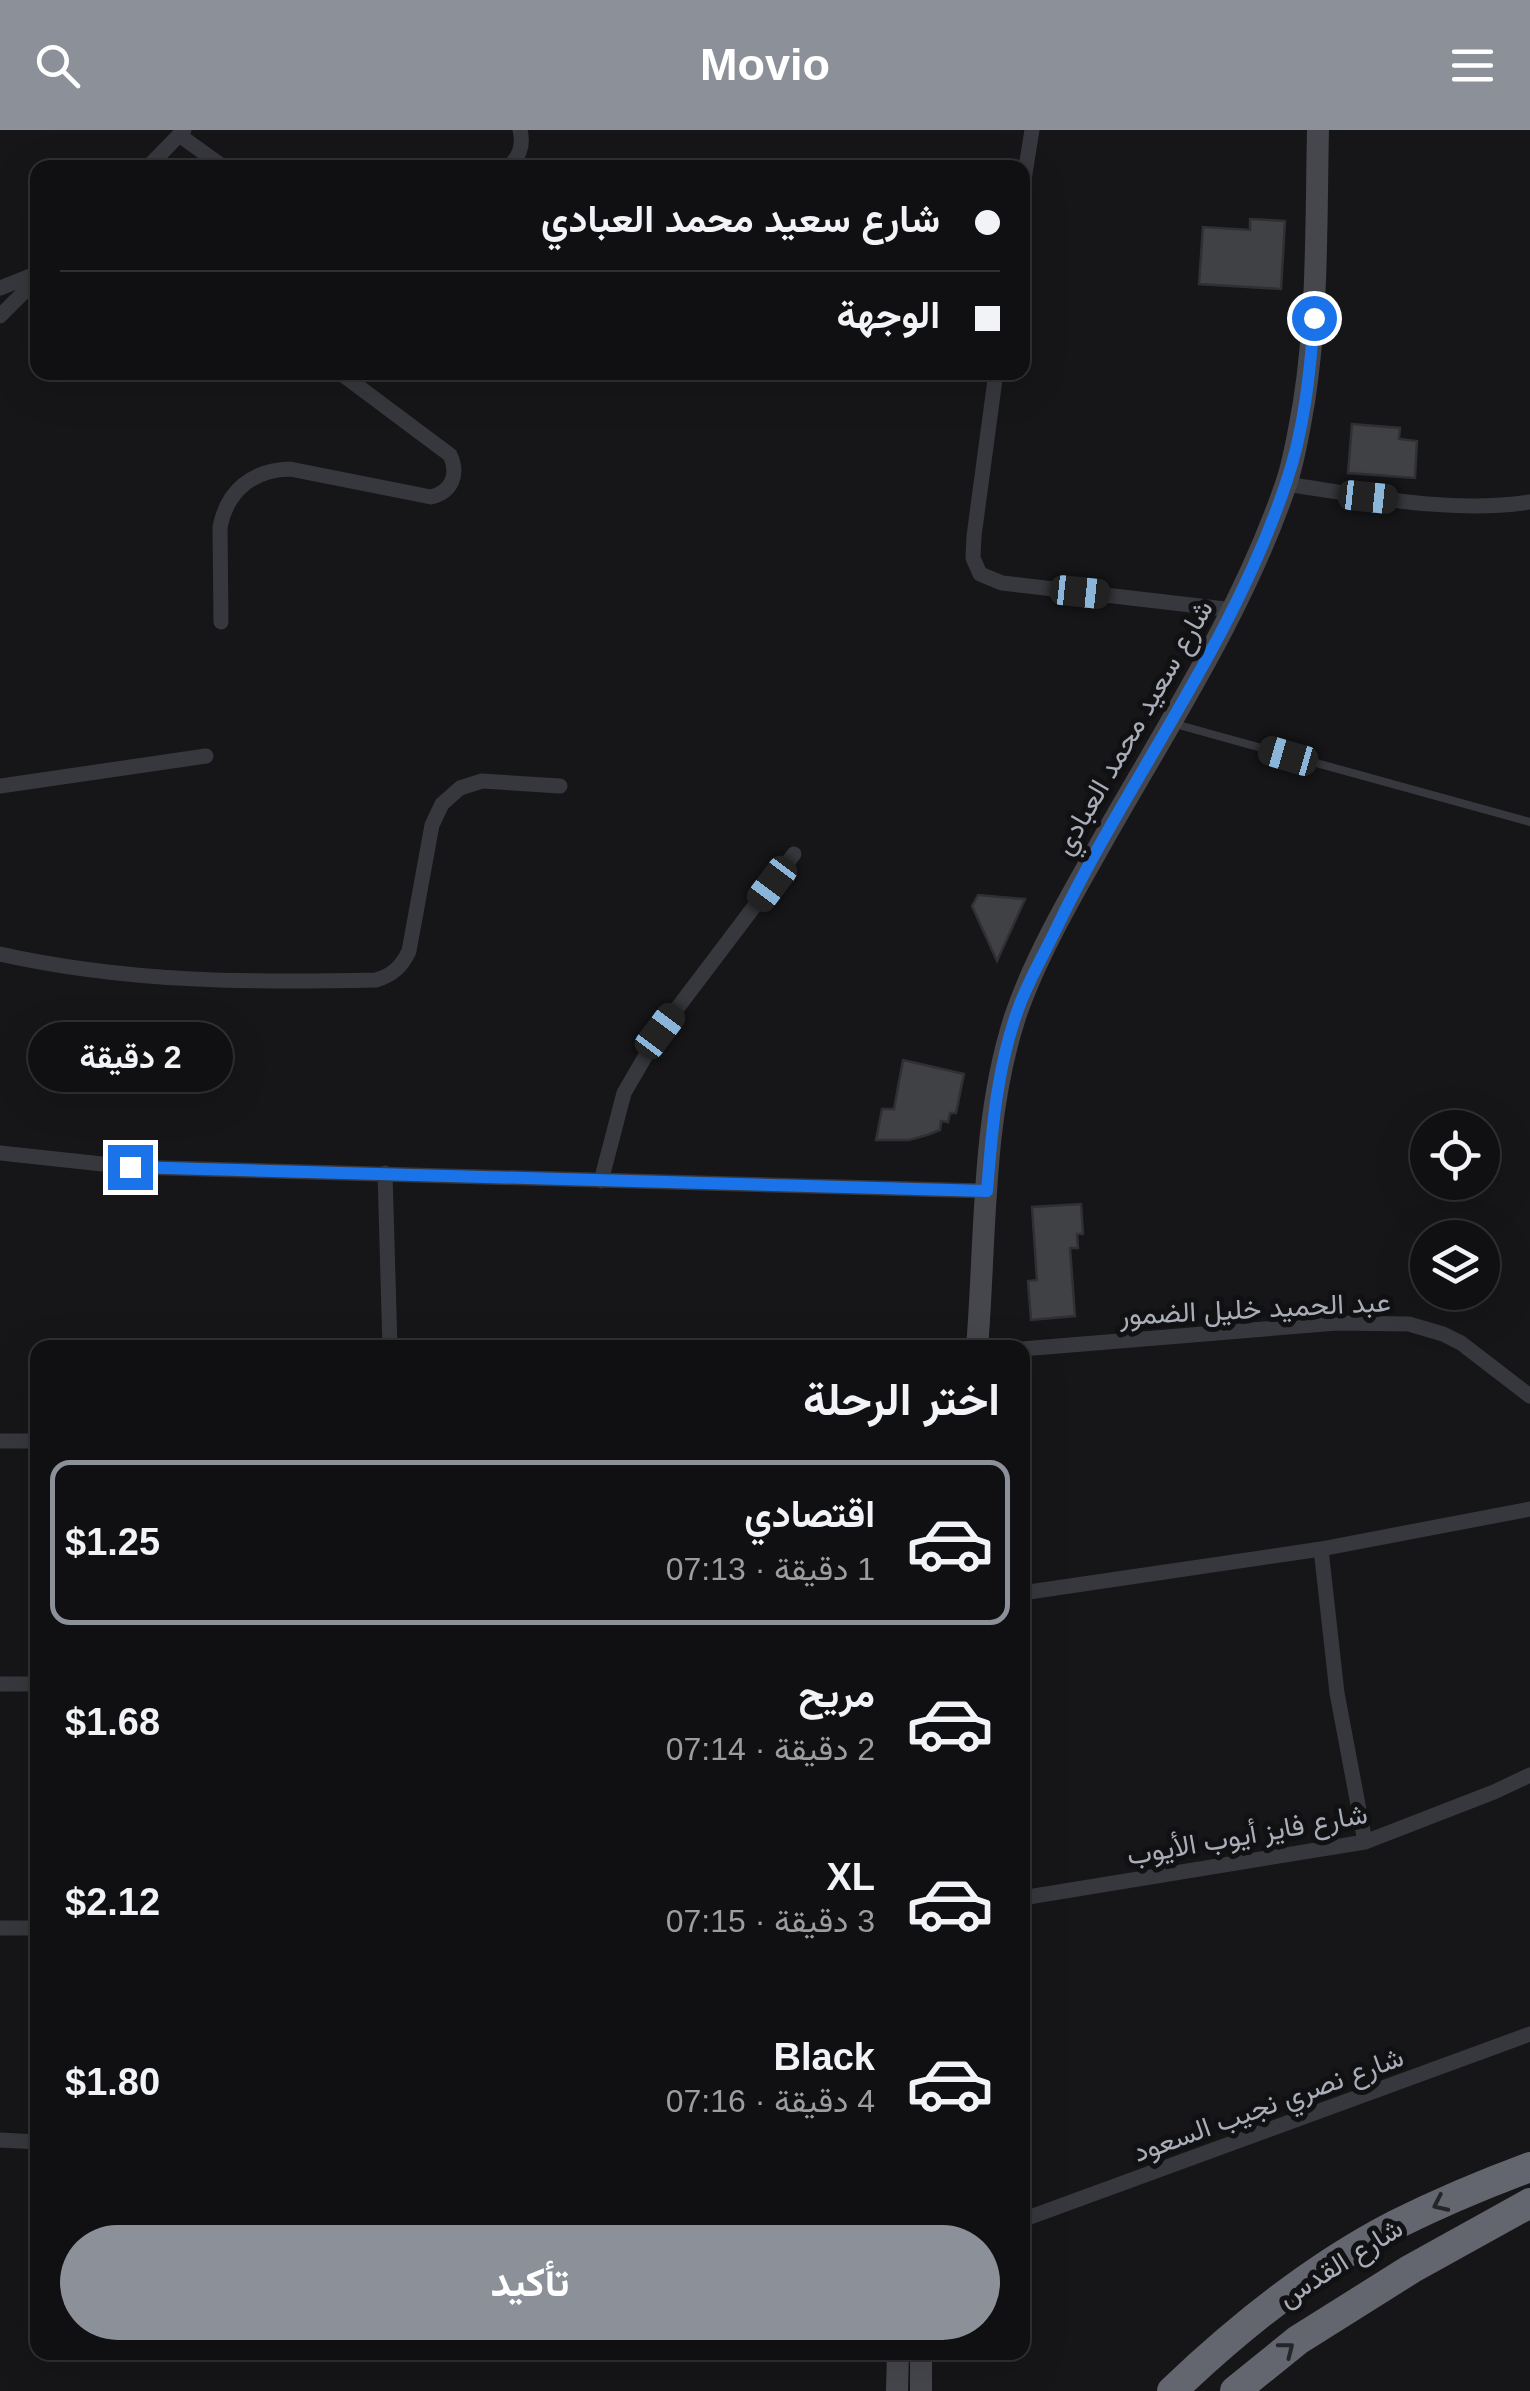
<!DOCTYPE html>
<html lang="ar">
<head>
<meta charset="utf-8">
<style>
  body { margin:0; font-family:Helvetica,Vazirmatn,sans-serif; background:#1e1e20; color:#f1f3f6; direction:rtl; height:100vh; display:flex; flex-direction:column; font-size:38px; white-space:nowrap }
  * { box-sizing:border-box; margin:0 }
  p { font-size:32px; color:#9c9d9f }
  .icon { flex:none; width:55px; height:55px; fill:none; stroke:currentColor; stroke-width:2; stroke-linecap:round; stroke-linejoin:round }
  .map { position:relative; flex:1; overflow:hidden; direction:ltr }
  .sheet { position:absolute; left:30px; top:1210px; width:1000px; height:1020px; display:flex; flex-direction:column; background:#101012; border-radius:20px; box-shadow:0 10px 40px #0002,0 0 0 2px #303032; direction:rtl }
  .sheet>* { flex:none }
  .guide { position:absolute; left:30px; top:30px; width:1000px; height:220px; border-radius:20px; box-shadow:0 10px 40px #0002,0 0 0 2px #303032; direction:rtl; display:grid; align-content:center; height:220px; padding:0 30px; background:#101012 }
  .fabs { position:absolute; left:1410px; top:980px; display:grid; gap:20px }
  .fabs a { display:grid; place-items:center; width:90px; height:90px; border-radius:50%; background:#101012; box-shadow:0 10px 40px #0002,0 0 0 2px #303032; font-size:50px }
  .end { position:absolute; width:45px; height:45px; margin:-22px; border:12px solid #1a73e8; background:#fff; box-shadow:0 0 0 5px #fff }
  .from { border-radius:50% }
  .bubble { position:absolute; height:70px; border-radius:35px; background:#101012; box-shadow:0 10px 40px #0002,0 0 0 2px #303032; font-size:32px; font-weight:700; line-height:70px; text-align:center; direction:rtl }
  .car { position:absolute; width:30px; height:60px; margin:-30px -15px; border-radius:12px; box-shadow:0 0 8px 2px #0007; background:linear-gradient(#222 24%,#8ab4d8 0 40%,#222 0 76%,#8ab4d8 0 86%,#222 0) }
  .guide b { display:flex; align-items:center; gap:35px; height:95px; font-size:38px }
  .guide b+b { border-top:2px solid #303032 }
  .guide i { width:25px; height:25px; background:#f1f3f6 }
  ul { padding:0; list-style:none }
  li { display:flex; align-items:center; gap:30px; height:165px; margin:0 20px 15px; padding:0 10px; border:5px solid transparent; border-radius:20px }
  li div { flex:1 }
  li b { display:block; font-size:38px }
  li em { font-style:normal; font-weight:700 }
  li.active { border-color:#8c9099 }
  li>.icon { width:90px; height:90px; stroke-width:1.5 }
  h2 { padding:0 30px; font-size:45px; line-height:120px }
  .cta { display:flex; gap:20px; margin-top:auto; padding:20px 30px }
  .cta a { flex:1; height:115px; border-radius:60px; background:#8c9099; color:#fff; font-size:40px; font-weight:700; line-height:115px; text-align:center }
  header { display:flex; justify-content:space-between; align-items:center; height:130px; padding:0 30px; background:#8c9099; color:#fff; font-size:45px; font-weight:700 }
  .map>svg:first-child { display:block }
</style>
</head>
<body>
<header><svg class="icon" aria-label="menu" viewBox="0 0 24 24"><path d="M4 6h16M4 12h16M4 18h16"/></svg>Movio<svg class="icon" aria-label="search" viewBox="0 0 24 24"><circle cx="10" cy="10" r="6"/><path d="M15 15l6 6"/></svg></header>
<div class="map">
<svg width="1530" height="2261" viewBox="0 0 1530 2261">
  <rect width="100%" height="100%" fill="#161618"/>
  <!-- building -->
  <path fill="#404145" stroke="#303034" stroke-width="2.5" d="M1250 89 1285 91 1281 159 1199 154 1203 97 1250 100Z
    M1352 294 1400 298 1399 309 1417 311 1415 348 1348 343Z
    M978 765 1025 769 997 831 972 776Z
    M903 930 964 944 956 983H950L948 992 941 991 940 1000 927 1005 909 1010H876L882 979H894Z
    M1081 1074 1083 1104H1077L1078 1118H1070L1075 1186 1031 1190 1028 1151 1037 1150 1032 1077Z"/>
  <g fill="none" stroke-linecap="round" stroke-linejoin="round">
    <!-- lane -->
    <path stroke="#37383d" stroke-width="8" d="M1175 594 1530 692"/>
    <!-- street -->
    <path stroke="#37383d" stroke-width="15" d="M179 5 225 38
      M147 38 184 0
      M508 38C519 27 524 16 520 0
      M1022 62 1032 0
      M0 158 38 143
      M0 186 38 148
      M996 242 974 406 973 428 980 444 1002 453 1234 480
      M1286 354C1366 366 1449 384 1530 372
      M221 492 220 397C227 361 252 340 290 339L431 367C452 362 459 344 450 325L339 242
      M0 656 206 626
      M0 824C125 852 249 853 376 850 393 845 402 836 409 821L432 695 442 674 460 658 482 651 560 656
      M0 1023 130 1037 987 1061
      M385 1043 390 1218
      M601 1051 624 963 660 901 794 724
      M1022 1219 1337 1193 1409 1194 1443 1204 1461 1213 1530 1266
      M0 1311H38
      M1321 1419 1337 1563 1365 1712
      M1022 1463 1321 1419 1530 1379
      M0 1554H38
      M1022 1768 1365 1712 1494 1662 1530 1645
      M0 1798H38
      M0 2010 38 2012
      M1022 2090 1530 1904"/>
    <!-- secondary -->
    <path stroke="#45474d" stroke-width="22" d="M977 1218C986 1108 981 992 1015 887 1033 833 1067 773 1095 724 1163 602 1241 486 1286 354 1295 328 1299 299 1304 272 1318 182 1316 91 1318 0
      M897 2261 898 2222
      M921 2261V2222"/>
    <!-- highway -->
    <path stroke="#63666e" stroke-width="30" d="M1172 2261C1239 2197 1312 2138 1395 2095 1439 2073 1484 2054 1530 2037
      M1235 2261 1298 2210 1411 2139 1530 2073"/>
  </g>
  <!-- one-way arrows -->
  <defs><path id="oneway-chevron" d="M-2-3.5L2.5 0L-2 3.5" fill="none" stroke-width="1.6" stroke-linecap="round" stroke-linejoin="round" transform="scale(2.5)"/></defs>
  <g stroke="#26262a">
    <use href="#oneway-chevron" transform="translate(1440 2074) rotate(155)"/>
    <use href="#oneway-chevron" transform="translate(1287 2219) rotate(-38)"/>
  </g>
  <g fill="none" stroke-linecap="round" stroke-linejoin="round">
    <!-- route -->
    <path stroke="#1a73e8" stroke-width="12" d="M130 1037 987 1061C992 999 997 934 1020 874 1030 848 1044 824 1056 799 1129 647 1232 515 1286 353 1304 301 1310 243 1314 188"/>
  </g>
  <g text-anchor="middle" stroke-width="10" stroke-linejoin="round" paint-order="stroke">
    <!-- street labels -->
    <g font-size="28" fill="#a8adb8" stroke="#111113">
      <text transform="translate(1133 597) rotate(-60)" y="10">شارع سعيد محمد العبادي</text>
      <text transform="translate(1255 1178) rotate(-3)" y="10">عبد الحميد خليل الضمور</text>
      <text transform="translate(1247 1704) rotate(-10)" y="10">شارع فايز أيوب الأيوب</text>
      <text transform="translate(1268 1974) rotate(-20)" y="10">شارع نصري نجيب السعود</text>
      <text transform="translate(1340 2132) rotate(-32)" y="10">شارع القدس</text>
    </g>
  </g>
</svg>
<div class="fabs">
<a><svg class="icon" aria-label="locate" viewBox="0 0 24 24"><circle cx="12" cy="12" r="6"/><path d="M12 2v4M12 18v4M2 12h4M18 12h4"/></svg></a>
<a><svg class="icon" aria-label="layers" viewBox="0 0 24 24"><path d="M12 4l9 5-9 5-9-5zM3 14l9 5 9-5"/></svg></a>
</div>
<i class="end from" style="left:1314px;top:188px"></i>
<i class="end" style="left:130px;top:1037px"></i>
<div class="bubble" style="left:28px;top:892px;width:205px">2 دقيقة</div>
<i class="car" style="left:1368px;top:367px;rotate:96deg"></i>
<i class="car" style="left:1080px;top:462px;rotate:96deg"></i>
<i class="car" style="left:1288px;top:626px;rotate:286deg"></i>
<i class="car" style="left:772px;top:754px;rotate:217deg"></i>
<i class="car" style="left:660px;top:901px;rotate:37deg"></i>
<div class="guide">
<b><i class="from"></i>شارع سعيد محمد العبادي</b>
<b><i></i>الوجهة</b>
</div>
<section class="sheet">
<h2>اختر الرحلة</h2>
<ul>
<li class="active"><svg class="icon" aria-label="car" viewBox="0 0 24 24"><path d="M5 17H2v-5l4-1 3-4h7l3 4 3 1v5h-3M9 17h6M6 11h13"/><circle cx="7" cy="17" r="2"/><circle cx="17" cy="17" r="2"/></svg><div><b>اقتصادي</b><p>1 دقيقة · 07:13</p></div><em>$1.25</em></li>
<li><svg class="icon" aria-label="car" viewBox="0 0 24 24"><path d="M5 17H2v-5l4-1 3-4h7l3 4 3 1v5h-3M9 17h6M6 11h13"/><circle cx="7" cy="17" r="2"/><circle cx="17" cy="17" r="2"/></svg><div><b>مريح</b><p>2 دقيقة · 07:14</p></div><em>$1.68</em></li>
<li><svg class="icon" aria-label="car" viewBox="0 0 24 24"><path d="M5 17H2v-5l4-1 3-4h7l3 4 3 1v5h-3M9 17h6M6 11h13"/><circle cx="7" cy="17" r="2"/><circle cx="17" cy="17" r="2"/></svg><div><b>XL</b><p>3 دقيقة · 07:15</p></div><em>$2.12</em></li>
<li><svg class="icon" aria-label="car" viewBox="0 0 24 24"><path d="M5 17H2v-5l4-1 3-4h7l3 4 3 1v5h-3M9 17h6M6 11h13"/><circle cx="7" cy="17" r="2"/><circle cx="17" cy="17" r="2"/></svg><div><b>Black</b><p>4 دقيقة · 07:16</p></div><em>$1.80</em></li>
</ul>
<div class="cta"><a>تأكيد</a></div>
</section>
</div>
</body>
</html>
